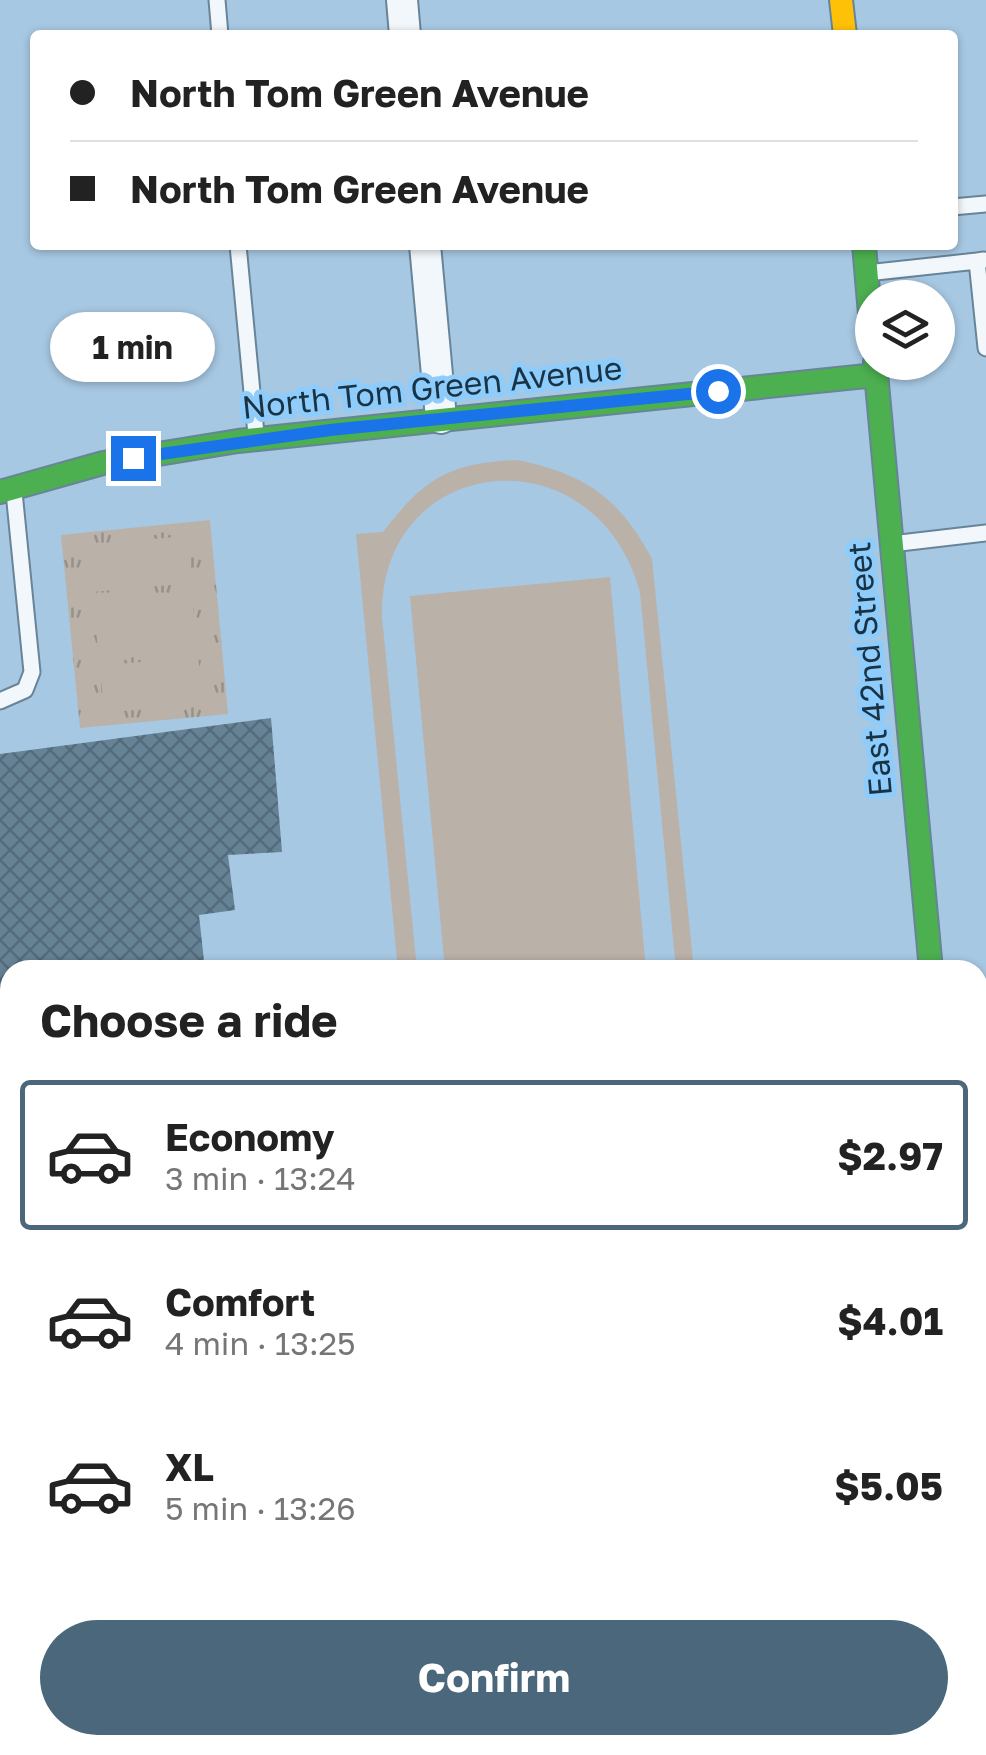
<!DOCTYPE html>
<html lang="en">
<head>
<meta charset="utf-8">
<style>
  body { margin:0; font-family:"Golos Text",sans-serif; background:#f2f2f2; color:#222; height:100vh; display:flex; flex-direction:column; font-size:38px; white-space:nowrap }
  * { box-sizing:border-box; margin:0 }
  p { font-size:32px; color:#767676 }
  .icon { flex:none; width:55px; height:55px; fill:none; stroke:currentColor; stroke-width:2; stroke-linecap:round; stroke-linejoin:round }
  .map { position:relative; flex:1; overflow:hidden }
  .sheet { position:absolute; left:0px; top:960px; width:988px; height:795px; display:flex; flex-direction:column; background:#fff; border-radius:30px 30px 0 0; box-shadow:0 2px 8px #0004 }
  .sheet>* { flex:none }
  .top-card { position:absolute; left:30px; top:30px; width:928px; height:220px; border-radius:10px; box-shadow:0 2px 8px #0004; display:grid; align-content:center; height:220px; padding:0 40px; background:#fff }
  .fabs { position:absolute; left:855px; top:280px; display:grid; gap:20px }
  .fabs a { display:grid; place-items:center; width:100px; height:100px; border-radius:50%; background:#fff; box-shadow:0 2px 8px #0004; font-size:50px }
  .end { position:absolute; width:45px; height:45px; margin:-22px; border:12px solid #1a73e8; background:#fff; box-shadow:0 0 0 5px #fff }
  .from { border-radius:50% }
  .bubble { position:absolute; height:70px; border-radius:35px; background:#fff; box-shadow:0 2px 8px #0004; font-size:32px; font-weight:700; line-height:70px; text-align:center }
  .top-card b { display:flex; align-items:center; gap:35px; height:95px; font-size:38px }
  .top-card b+b { border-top:2px solid #e0e0e0 }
  .top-card i { width:25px; height:25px; background:#222 }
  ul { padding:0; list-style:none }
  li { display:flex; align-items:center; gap:30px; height:150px; margin:0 20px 15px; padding:0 20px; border:5px solid transparent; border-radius:10px }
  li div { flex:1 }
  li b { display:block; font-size:38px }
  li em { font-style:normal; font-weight:700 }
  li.on { border-color:#4b677c }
  li>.icon { width:90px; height:90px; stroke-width:1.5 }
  h2 { padding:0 40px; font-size:45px; line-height:120px }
  .primary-button { display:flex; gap:20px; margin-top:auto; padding:20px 40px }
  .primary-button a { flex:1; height:115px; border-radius:60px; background:#4b677c; color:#fff; font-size:40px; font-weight:700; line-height:115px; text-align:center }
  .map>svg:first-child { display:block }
</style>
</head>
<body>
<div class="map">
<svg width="986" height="1755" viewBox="0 0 986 1755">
  <defs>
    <pattern id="park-tufts" width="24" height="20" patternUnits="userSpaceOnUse" patternTransform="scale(2.5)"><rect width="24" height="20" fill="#bab1a9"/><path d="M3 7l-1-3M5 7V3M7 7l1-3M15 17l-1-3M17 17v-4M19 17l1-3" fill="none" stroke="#96918b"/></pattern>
    <pattern id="building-cross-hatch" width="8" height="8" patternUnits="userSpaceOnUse" patternTransform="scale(2.5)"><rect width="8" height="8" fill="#668295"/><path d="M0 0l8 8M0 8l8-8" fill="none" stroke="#536b7b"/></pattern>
  </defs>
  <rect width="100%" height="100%" fill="#a7c8e3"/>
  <!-- park -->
  <path fill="url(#park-tufts)" d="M210 520 228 714 80 728 61 535Z"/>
  <!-- pitch -->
  <path fill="#bab1a9" d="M517 460C585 474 619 497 652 559L694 970H676L640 592C595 429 379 452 382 617L417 970H398L356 534 383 532C424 479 448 463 517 460Z
    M186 536 191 583 93 592 88 545Z
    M610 577 646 970H445L410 596Z
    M192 595 197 643 98 652 94 605Z
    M198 656 203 703 104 713 100 666Z"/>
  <!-- building -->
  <path fill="url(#building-cross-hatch)" d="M271 718 282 852 228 855 235 910 199 915 205 970H10V1284L0 1286V754Z"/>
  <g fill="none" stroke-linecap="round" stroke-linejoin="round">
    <!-- lane casing -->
    <g stroke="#688498" stroke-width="19">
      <path id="lane" d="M217 0 220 35
        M952 207 986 204
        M238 245 256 434
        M984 260 977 261 986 348
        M876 272 977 261
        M900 543 986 533
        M0 701 25 690 32 672 14 492
        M978 1724 986 1722
        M807 1755 859 1745"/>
    </g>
    <!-- street casing -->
    <g stroke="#688498" stroke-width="34">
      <path id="street" d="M402 0 405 35
        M425 245 441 418
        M978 1001 986 1000
        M0 1633 10 1631"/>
    </g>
    <!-- fast casing -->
    <g stroke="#688498" stroke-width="26">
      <path id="fast" d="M864 245 872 337
        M875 362 931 970
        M0 492 103 463 238 441 876 375
        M978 1471 986 1561"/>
    </g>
    <!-- slow casing -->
    <g stroke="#688498" stroke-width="26">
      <path id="slow" d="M841 0 845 35"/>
    </g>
    <!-- lane -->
    <use href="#lane" stroke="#f2f7fb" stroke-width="15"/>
    <!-- street -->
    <use href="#street" stroke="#f2f7fb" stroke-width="30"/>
    <!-- fast -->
    <use href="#fast" stroke="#4caf50" stroke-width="22"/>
    <!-- slow -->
    <use href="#slow" stroke="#ffc107" stroke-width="22"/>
  </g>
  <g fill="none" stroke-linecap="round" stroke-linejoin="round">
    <!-- route -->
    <path stroke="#1a73e8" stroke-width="12" d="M133 458 330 430 718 391"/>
  </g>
  <g text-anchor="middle" stroke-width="10" stroke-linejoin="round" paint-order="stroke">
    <!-- street labels -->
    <g font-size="32" fill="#193345" stroke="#8eccfc">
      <text transform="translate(432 388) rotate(-6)" y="11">North Tom Green Avenue</text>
      <text transform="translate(870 669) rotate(-95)" y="11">East 42nd Street</text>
    </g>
  </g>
</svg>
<div class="fabs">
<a><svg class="icon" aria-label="layers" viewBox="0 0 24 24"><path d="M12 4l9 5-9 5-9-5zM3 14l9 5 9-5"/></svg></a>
</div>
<i class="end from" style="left:718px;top:391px"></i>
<i class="end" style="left:133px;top:458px"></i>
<div class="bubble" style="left:50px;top:312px;width:165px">1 min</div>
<div class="top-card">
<b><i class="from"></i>North Tom Green Avenue</b>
<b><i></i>North Tom Green Avenue</b>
</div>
<section class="sheet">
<h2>Choose a ride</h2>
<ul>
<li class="on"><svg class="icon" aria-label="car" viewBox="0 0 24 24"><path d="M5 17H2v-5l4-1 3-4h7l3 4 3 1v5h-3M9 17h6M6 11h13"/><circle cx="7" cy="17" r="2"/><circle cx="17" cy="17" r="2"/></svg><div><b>Economy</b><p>3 min · 13:24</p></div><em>$2.97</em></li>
<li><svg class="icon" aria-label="car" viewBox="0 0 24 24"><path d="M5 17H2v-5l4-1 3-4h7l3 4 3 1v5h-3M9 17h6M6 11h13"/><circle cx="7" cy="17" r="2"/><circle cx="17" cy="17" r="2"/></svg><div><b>Comfort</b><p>4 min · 13:25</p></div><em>$4.01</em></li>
<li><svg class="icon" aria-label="car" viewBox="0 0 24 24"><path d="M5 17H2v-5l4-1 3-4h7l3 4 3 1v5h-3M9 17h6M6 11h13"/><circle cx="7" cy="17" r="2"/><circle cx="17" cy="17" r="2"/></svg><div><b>XL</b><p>5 min · 13:26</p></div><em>$5.05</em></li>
</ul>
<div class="primary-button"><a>Confirm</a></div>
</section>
</div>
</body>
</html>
